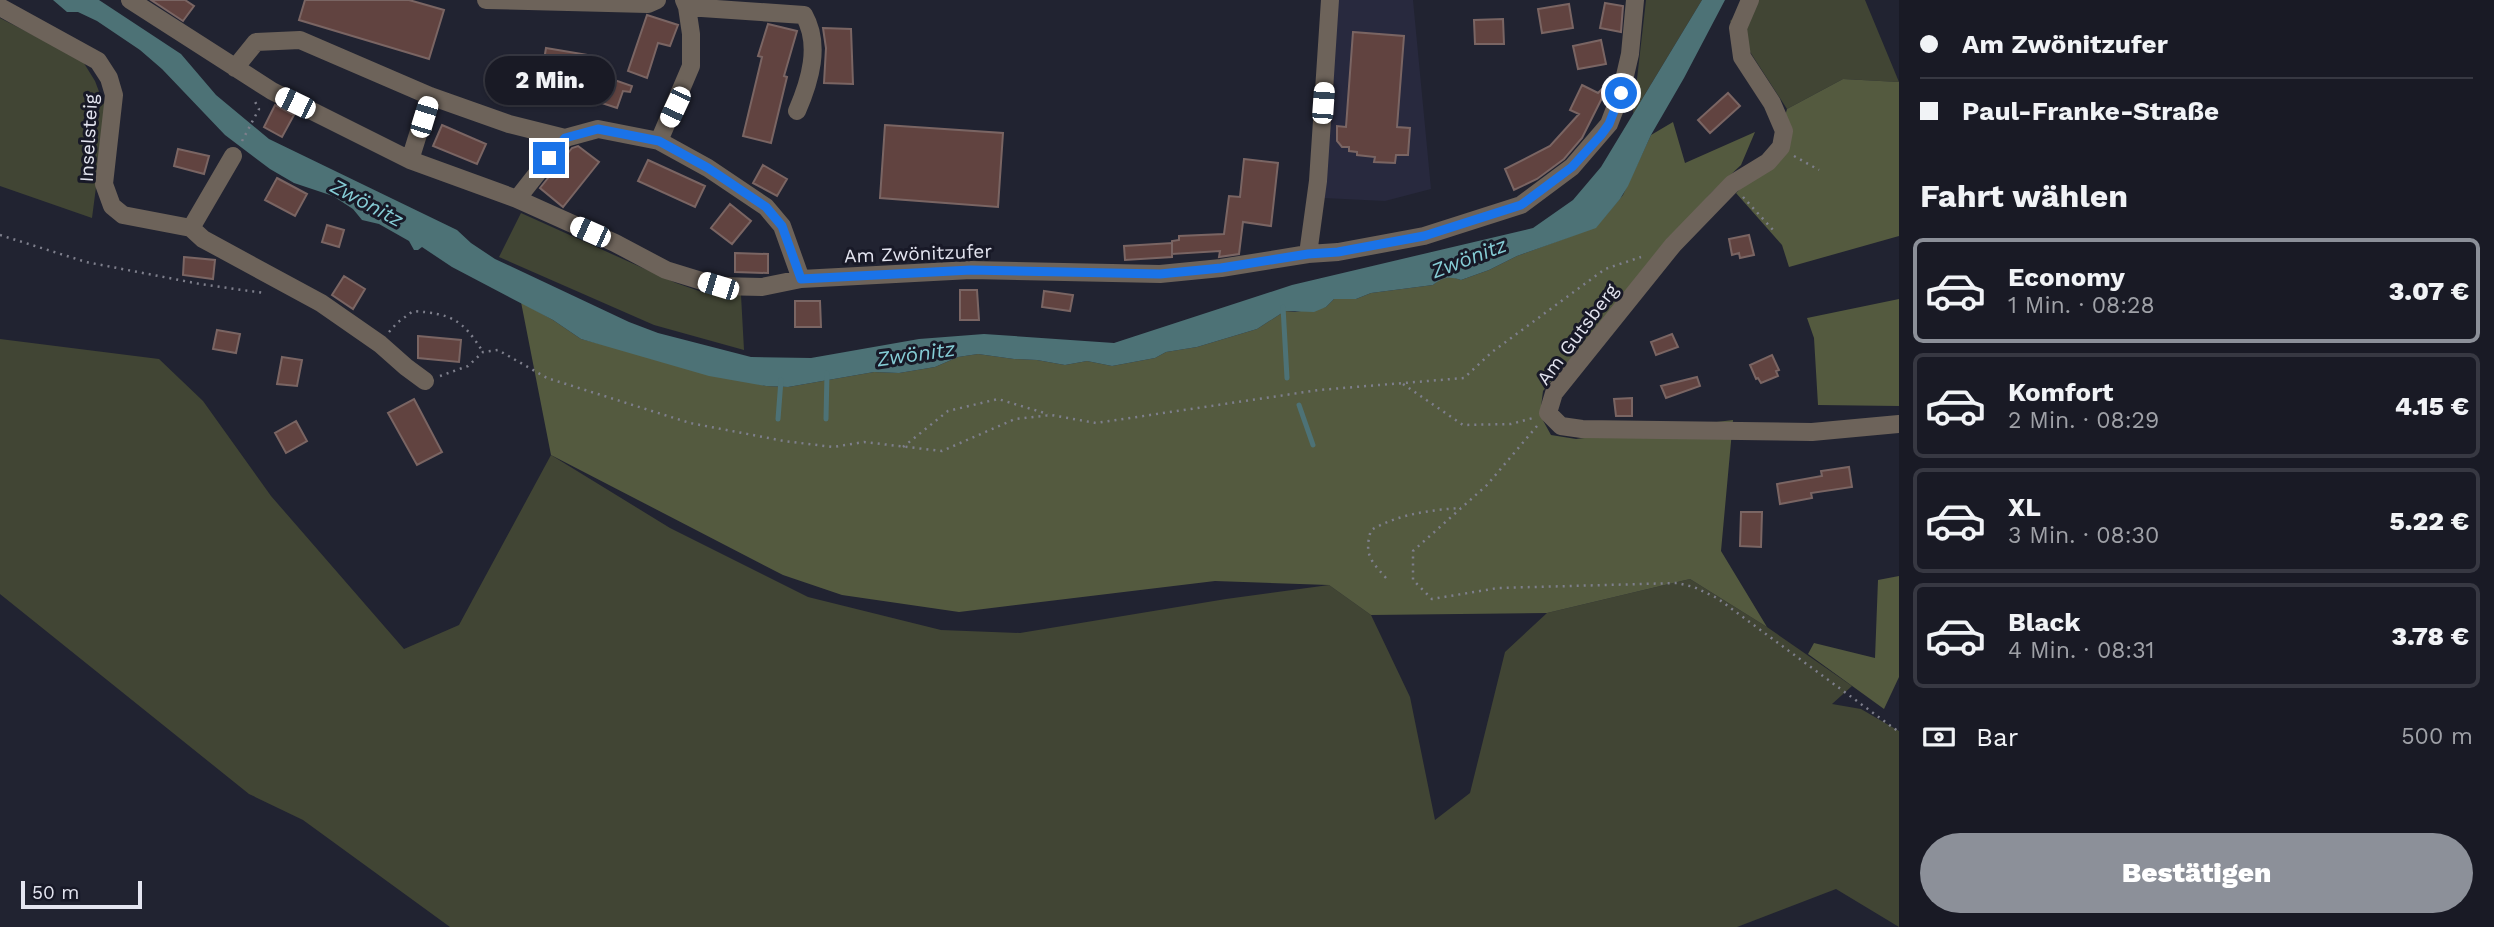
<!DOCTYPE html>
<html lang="de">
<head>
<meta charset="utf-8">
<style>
  body { margin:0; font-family:"Work Sans",sans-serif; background:#22232d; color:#f1f3f6; height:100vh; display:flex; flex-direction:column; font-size:26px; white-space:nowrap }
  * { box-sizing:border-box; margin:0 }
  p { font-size:23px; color:#9fa1a7 }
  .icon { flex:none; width:38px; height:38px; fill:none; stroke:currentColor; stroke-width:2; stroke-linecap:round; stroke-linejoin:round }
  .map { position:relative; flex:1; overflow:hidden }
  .sheet { display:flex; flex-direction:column; background:#191a25; width:595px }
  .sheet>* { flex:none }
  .banner { display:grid; align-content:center; height:154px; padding:0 21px; background:#191a25 }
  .scale { position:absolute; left:21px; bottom:18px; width:121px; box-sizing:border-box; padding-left:7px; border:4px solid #e4e5f0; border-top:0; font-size:19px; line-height:24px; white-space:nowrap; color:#e4e5f0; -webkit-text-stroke:5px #181927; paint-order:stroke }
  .end { position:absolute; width:32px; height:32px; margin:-16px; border:9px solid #1a73e8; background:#fff; box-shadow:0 0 0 4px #fff }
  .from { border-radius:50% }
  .bubble { position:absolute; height:49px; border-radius:24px; background:#191a25; box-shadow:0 2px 5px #0004,0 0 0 2px #373842; font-size:23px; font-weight:800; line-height:49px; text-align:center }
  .car { position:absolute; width:21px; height:42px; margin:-21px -10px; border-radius:9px; box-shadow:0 0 5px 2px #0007; background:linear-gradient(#fff 24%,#345 0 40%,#fff 0 76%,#345 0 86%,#fff 0) }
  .banner b { display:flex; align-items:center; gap:24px; height:66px; font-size:26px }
  .banner b+b { border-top:2px solid #373842 }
  .banner i { width:18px; height:18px; background:#f1f3f6 }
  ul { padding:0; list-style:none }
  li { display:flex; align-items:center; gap:21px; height:105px; margin:0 14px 10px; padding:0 7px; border:4px solid #373842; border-radius:10px }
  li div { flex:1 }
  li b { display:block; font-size:26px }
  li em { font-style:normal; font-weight:800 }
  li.on { border-color:#8c9099 }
  li>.icon { width:63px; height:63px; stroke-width:1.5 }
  h2 { padding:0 21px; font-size:32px; line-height:84px }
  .pay { display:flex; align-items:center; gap:18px; height:77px; padding:0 21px; font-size:26px }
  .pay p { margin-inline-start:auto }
  .action { display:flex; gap:14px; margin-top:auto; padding:14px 21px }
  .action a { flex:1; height:80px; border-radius:42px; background:#8c9099; color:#fff; font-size:28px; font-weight:800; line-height:80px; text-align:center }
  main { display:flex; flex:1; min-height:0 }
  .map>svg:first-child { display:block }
</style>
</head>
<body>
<main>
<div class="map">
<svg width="1899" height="927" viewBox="0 0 1899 927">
  <rect width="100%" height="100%" fill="#212331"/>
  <!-- built -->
  <path fill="#28293e" d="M1337 0H1413L1431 189 1385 201 1323 198Z"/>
  <!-- green -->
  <path fill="#414534" d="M1646 0H1702L1633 114Z
    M1753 0H1865L1899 82 1843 79 1787 109 1730 21Z
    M0 18 82 60 95 81 106 110 92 218 0 186Z
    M521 213 676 283 705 293 741 295 744 350 654 325 499 257Z
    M0 339 159 359 203 401 271 496 404 649 459 625 551 455 670 528 808 597 941 630 1020 633 1226 599 1329 585 1371 615 1410 697 1435 820 1470 793 1505 652 1547 613 1690 579 1767 627 1852 686 1832 704 1861 709 1899 731V927L1836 889 1737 927H450L303 820 249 794 0 594Z"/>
  <!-- forest -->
  <path fill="#545a3f" d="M1843 79 1899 82V236L1789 267 1782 245 1736 193 1774 154 1787 109Z
    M1673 122 1685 163 1755 132 1741 165 1711 193 1543 391 1540 415 1551 435 1576 439 1733 420 1721 551 1767 627 1690 579 1547 613 1371 615 1329 585 1215 581 959 612 842 595 783 575 551 455 521 302 553 320 581 339 766 386 788 387 874 372 899 373 935 367 958 357 978 354 1014 359 1037 360 1065 365 1087 361 1112 366 1155 358 1166 352 1197 347 1257 329 1285 311 1295 312 1326 307 1334 299H1356L1371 293 1433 285 1439 280 1449 276 1461 280 1489 270 1517 256 1596 227 1623 195 1651 135Z
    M1899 299V406L1818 405 1814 338 1807 318Z
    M1899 576V677L1884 709 1808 654 1814 643 1875 658 1878 580Z"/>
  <!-- water -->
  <path fill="#4d7276" d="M53 0H99L181 54 216 95 269 139 457 230 471 243 495 259 629 322 658 333 751 357 811 358 919 339 984 334 1114 343 1292 285 1533 228 1573 200 1601 167 1702 0H1725L1684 78 1651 135 1628 186 1620 199 1596 228 1517 256 1489 270 1461 280C1449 276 1443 277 1433 285L1371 293 1356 299H1334L1326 307 1314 312 1285 311 1257 329 1197 347 1166 352 1155 358 1112 366 1087 361 1065 365 1037 360 1014 359 978 354 958 357 935 367 899 373 874 372 788 387 766 386 709 376 581 339 553 320 452 267 422 247 418 250H414L409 241 379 224 362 220 353 209 333 196 294 183 270 169 225 135 162 69 140 50 97 21 78 12H67Z"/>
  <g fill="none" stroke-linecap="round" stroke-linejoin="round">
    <!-- stream -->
    <path stroke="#4d7276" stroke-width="5" d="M1283 307 1287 378
      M1299 405 1313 445
      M778 419 781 380
      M826 419 827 373"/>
  </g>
  <!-- building -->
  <path fill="#614340" stroke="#7a6563" stroke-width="2" d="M151 0H185L194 6 183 21Z
    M305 0H409L444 10 429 59 299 20Z
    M1605 3 1623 6 1621 32 1600 28Z
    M1569 4 1573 28 1542 33 1538 9Z
    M647 15 678 25 670 46 658 43 647 78 628 71Z
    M1503 19 1504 44H1475L1474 20Z
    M768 24 797 31 784 76 787 77 771 143 743 136 762 57 758 56Z
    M823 28 851 29 853 84 824 83 826 48Z
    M1353 32 1404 36 1397 127 1410 128 1408 155H1396L1395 163 1374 162 1375 157 1357 155V152L1349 151V147H1342L1337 141V126L1346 127Z
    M1601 40 1606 64 1578 69 1573 46Z
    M546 48 600 57 597 74 632 86 630 92 623 91 617 108 599 102 604 88 541 78Z
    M1582 85 1598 93 1603 88 1606 90 1582 138 1564 159 1537 179 1514 190 1505 169 1550 146 1579 114 1570 110Z
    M1728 93 1740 106 1710 133 1698 120Z
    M275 105 294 115 282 137 264 127Z
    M442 125 486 144 477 164 433 146Z
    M885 125 1003 133 998 207 880 198Z
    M578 146 599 162 563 207 540 188 572 148Z
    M178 149 209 156 204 174 174 166Z
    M1244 159 1278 163 1271 226 1243 222 1239 254 1219 257 1220 251 1172 254V241L1179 240V236L1224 234 1229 196 1240 197Z
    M648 160 705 186 695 207 638 181Z
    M763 165 787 179 777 196 753 183Z
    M277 178 307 194 295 216 265 200Z
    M730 204 751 221 732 244 711 228Z
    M327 225 344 230 339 247 322 242Z
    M1749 235 1754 255 1740 258 1739 253 1732 255 1729 239Z
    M1172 243V257L1125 260 1124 246Z
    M735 253 768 254V273L735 272Z
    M184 257 215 260 213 279 183 275Z
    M344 276 365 289 353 309 332 295Z
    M960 290H977L979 320H960Z
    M1044 291 1073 295 1070 311 1042 307Z
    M795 301H820L821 327H795Z
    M217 330 240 334 236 353 213 349Z
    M1672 334 1678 347 1656 355 1651 342Z
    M418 336 461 340 459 362 418 358Z
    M1772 355 1779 370 1776 371 1778 376 1761 383 1758 378 1756 379 1750 365Z
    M282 357 302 360 297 386 277 384Z
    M1697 377 1700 386 1666 398 1661 386Z
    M1632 398V416H1616L1614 399Z
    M414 399 442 452 417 465 388 413Z
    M296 421 307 441 286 453 275 433Z
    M1849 467 1852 487 1811 493 1812 498 1780 504 1777 484 1822 476 1821 471Z
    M1741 512H1762L1761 547 1740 546Z"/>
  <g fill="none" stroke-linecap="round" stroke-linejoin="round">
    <!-- path -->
    <path stroke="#7e7f8c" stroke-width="2.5" stroke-dasharray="2 5" stroke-linecap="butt" d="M242 141 259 109 254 100
      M1794 156 1819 170
      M1743 197 1774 231
      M0 235 86 262 200 284 264 293
      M389 332 397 323 413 311C452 314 462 319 483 352
      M440 376 468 366 483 352 498 350 547 378 690 423 784 441 833 447 864 442 942 451 1015 419 1051 415 1096 423 1319 390 1464 378 1492 352 1605 269 1641 257
      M1403 384 1463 425 1511 424 1533 418
      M1537 426 1487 485 1413 551V580L1432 599 1498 588 1677 583 1694 587 1717 598 1899 732
      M903 447 948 411 998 399 1048 414
      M1386 578C1370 560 1364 554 1371 530 1399 514 1430 510 1461 508"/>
    <!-- minor -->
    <path stroke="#6d635a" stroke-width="18" d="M130 0 272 91 410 160 517 199 615 243 666 270 718 286 762 287 801 279 971 270 1160 274 1221 268 1308 254 1338 252 1424 236 1521 205 1572 167 1609 124 1621 93 1630 54 1635 0
      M486 0 648 4 657 0
      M1750 0 1738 28 1742 57 1772 103 1784 131 1781 147 1768 162 1732 184 1673 245 1554 393 1548 413 1561 426 1582 429 1812 432 1899 424
      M0 7 98 61 109 78 114 95 104 184 112 206 123 215 191 228 203 239 321 303 380 344 406 367 425 381
      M687 7 804 15C821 45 810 81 797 111
      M235 68 256 42 300 40 430 96 509 124 565 138
      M659 141 691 66V34L687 7 684 0
      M410 160 430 96
      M517 199 565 138 598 129 659 141 708 168 766 207 782 226 801 279
      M191 228 233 156
      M1308 254 1318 181 1330 0"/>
  </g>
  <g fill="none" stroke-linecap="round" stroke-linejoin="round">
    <!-- route -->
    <path stroke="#1a73e8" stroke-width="9" d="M549 158 565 138 598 129 659 141 708 168 766 207 782 226 801 279 971 270 1160 274 1221 268 1308 254 1338 252 1424 236 1521 205 1572 167 1601 135 1609 124 1621 93"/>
  </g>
  <g text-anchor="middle" stroke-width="6" stroke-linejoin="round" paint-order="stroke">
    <!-- street labels -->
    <g font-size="19" fill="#e4e5f0" stroke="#181927">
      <text transform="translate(88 138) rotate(-87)" y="7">Inselsteig</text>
      <text transform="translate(918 253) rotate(-2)" y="7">Am Zwönitzufer</text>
      <text transform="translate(1577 334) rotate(-53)" y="7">Am Gutsberg</text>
    </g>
    <!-- water labels -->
    <g font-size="21" font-style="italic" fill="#85ccd5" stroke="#181927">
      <text transform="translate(367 203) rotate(28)" y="7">Zwönitz</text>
      <text transform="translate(1469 258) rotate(-21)" y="7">Zwönitz</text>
      <text transform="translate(916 354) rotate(-8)" y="7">Zwönitz</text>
    </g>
  </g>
</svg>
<div class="scale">50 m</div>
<i class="end from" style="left:1621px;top:93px"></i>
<i class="end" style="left:549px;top:158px"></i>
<div class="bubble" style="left:485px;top:56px;width:130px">2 Min.</div>
<i class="car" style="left:295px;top:103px;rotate:296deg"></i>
<i class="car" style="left:1323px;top:103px;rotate:4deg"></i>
<i class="car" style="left:675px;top:107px;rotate:205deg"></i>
<i class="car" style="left:424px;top:117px;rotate:17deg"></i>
<i class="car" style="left:590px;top:232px;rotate:294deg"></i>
<i class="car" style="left:718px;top:286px;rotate:287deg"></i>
</div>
<section class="sheet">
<div class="banner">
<b><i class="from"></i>Am Zwönitzufer</b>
<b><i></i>Paul-Franke-Straße</b>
</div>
<h2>Fahrt wählen</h2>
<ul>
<li class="on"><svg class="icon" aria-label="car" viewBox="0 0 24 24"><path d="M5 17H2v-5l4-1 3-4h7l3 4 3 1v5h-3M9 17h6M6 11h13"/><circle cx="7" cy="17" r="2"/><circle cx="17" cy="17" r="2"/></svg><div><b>Economy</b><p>1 Min. · 08:28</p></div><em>3.07 €</em></li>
<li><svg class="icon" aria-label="car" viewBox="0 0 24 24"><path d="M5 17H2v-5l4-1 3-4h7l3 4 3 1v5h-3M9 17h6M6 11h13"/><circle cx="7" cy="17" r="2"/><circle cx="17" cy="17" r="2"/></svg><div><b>Komfort</b><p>2 Min. · 08:29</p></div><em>4.15 €</em></li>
<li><svg class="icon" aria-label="car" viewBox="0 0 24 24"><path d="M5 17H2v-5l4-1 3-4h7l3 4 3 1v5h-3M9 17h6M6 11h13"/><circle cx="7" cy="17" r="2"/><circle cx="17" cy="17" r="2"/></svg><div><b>XL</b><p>3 Min. · 08:30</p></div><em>5.22 €</em></li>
<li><svg class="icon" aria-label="car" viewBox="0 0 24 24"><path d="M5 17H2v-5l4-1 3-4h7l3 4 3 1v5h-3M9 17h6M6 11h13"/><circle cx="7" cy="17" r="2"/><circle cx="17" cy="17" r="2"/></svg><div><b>Black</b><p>4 Min. · 08:31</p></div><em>3.78 €</em></li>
</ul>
<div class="pay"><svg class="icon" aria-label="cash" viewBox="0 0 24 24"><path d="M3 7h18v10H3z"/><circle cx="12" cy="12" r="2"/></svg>Bar<p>500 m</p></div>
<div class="action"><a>Bestätigen</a></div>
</section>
</main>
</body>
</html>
